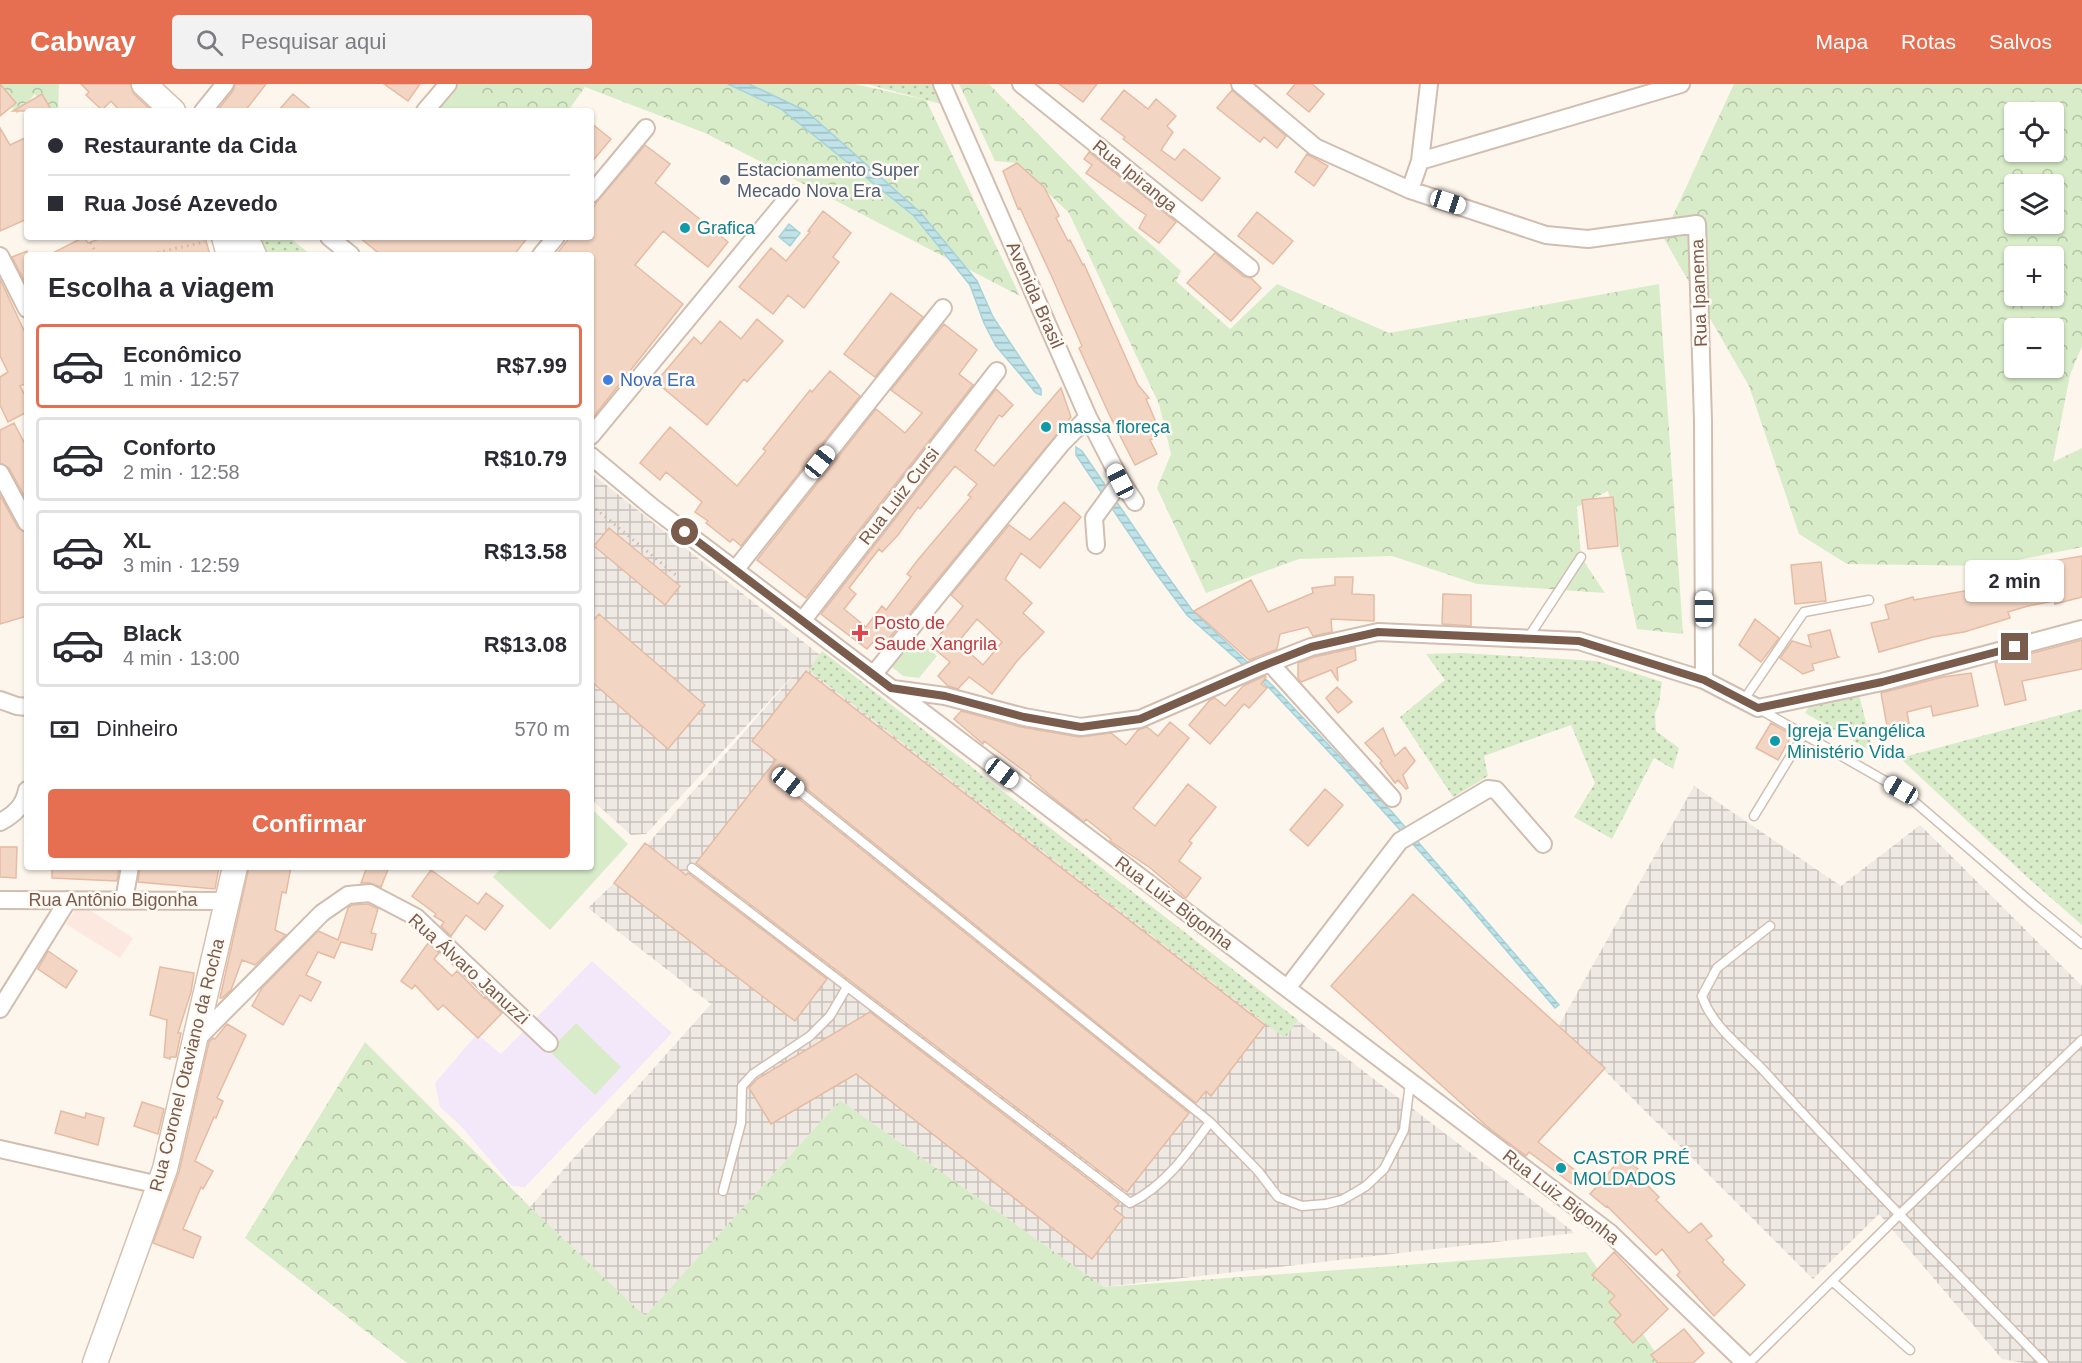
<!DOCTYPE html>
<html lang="pt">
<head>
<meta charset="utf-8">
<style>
  body { margin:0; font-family:Helvetica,sans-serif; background:#f2f2f3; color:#2b2b33; height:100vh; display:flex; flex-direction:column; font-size:22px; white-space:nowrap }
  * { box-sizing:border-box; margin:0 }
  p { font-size:20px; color:#7c7c81 }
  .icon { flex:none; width:33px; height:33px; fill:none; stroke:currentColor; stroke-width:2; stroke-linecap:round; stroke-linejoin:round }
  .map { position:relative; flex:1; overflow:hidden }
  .sheet { position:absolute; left:24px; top:168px; width:570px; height:618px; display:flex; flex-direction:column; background:#fff; border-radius:6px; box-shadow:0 2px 4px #0004 }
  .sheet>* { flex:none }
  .banner { position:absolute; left:24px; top:24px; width:570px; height:132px; border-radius:6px; box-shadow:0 2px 4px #0004; display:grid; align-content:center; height:132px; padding:0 24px; background:#fff }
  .tools { position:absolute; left:2004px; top:18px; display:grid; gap:12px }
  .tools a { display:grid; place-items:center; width:60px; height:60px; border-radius:6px; background:#fff; box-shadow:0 2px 4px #0004; font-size:30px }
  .end { position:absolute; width:27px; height:27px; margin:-14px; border:8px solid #7a5c4d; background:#fff; box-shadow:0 0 0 3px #fff }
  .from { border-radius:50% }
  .bubble { position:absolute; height:42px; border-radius:6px; background:#fff; box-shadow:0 2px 4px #0004; font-size:20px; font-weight:700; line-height:42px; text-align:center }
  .car { position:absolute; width:18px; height:36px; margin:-18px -9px; border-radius:8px; box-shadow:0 0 4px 2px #0007; background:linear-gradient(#fff 24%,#345 0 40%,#fff 0 76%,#345 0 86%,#fff 0) }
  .banner b { display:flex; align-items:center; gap:21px; height:57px; font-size:22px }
  .banner b+b { border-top:2px solid #e1e1e2 }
  .banner i { width:15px; height:15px; background:#2b2b33 }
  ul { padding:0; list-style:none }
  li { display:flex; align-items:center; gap:18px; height:84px; margin:0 12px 9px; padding:0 12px; border:3px solid #e1e1e2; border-radius:6px }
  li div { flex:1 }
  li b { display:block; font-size:22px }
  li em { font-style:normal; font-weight:700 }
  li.on { border-color:#e76f51 }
  li>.icon { width:54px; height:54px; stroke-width:1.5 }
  h2 { padding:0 24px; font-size:27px; line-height:72px }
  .pay { display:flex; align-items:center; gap:15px; height:66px; padding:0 24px; font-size:22px }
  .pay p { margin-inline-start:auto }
  .action { display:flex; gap:12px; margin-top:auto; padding:12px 24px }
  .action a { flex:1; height:69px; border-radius:6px; background:#e76f51; color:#fff; font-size:24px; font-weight:700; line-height:69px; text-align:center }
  header { display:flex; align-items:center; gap:36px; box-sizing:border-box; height:84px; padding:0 30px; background:#e76f51; color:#fff }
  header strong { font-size:28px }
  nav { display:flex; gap:33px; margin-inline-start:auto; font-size:21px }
  .search { width:420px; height:54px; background:#f2f2f3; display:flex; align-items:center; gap:15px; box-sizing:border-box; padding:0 21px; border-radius:6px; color:#7c7c81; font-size:22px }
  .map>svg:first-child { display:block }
</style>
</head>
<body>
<header>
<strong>Cabway</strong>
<div class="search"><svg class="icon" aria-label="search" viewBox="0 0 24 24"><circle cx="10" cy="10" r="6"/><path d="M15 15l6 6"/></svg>Pesquisar aqui</div>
<nav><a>Mapa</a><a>Rotas</a><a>Salvos</a></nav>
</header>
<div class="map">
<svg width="2082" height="1279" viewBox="0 0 2082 1279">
  <defs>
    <pattern id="industrial-grid" width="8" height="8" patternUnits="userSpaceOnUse" patternTransform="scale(1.5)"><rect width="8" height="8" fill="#efe9e4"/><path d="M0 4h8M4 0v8" fill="none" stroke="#c7c0bb"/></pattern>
    <pattern id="grass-dots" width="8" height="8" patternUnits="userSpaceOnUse" patternTransform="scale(1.5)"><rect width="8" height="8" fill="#d8ecc9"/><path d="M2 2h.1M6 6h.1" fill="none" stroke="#b4c2a5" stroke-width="1.8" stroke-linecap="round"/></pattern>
    <pattern id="forest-crowns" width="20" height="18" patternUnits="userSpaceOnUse" patternTransform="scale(1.5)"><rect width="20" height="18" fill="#d8ecc9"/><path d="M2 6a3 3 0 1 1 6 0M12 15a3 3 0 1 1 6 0" fill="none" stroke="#b4c2a5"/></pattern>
    <pattern id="water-rules" width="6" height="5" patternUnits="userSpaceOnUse" patternTransform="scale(1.5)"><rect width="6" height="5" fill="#bfe3e8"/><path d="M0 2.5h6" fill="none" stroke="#a0bbbe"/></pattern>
  </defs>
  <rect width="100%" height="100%" fill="#fdf6ec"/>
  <!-- commercial -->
  <path fill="#fde8e0" d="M79 819 133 854 120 874 66 840Z"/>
  <!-- industrial -->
  <path fill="url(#industrial-grid)" d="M591 389 815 567 1575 1149 1104 1203 840 1016 645 1232 530 1123 711 920 588 824 614 799 798 586 646 750 631 751 591 715Z
    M1694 702 1841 802 1920 741 2082 902V1279H2024L2002 1275 1879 1130 1813 1195 1559 941Z"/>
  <!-- education -->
  <path fill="#f3e8fa" d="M592 877 672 949 525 1103 512 1102 460 1041 440 1023 435 999 477 950 501 970Z"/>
  <!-- grass -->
  <path fill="url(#grass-dots)" d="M867 0H933L941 20Z
    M261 153H289L311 171H268Z
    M822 567 1298 936 1285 954 809 586Z
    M1461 569 1597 577 1662 598 1659 620 1655 629 1656 647 1679 664 1673 685 1654 674 1612 755 1574 733 1595 699 1571 641 1484 672 1488 692 1453 713 1400 633 1445 596 1426 570Z
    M1858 606 1873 668 1805 629 1814 615Z
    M2082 625V841L2027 793 1900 674Z"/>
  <!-- forest -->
  <path fill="url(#forest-crowns)" fill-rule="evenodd" d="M0 0H59L58 27H47L35 10 17 30 2 10 0 11Z
    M454 0H855L926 16 1020 212 705 49 585 3 568 27H481Z
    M959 0H989L1119 132 1181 187 1176 197 1230 245 1277 200 1389 249 1659 200 1683 550 1637 545 1608 407 1577 423 1581 473 1605 509 1477 500 1392 472 1299 475 1206 509 1157 404 1171 370 1159 320 1069 129 1017 79 995 77Z
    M1734 0H2082V262L2070 291 2053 378 2082 364V463L1989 482 1847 480 1799 450 1749 302 1663 153ZM2014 28H2054V68H2014ZM2014 100H2054V140H2014ZM2014 172H2054V212H2014ZM2014 244H2054V284H2014Z
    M365 958 530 1123 645 1232 840 1016 1104 1203 1586 1168 1663 1279H407L245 1154Z"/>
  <!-- garden -->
  <path fill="#d8ecc9" d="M459 0 493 27H437Z
    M911 550 937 572 919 594 903 592 887 579Z
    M591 724 628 760 550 846 493 793 502 783H591Z
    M576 939 621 983 595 1011 549 967Z"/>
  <!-- water -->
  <path fill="url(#water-rules)" stroke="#a5d3da" stroke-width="1.5" d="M728 0H749L806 27 921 129 977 197 993 233 1041 305V311L1036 309 996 262 984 239 970 201 914 132 781 25Z
    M789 140 800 149 790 162 779 153Z
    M1076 363 1082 367 1161 483 1192 526 1273 602 1393 729 1559 921 1555 924 1467 820 1344 684 1270 605 1187 531 1155 488 1076 371Z"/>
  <!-- building -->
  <path fill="#f3d5c3" stroke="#e6bba3" stroke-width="1.5" fill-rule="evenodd" d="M0 0 16 19 0 32Z
    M81 0H130L134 10 150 25 148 27H120L111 17 102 26 86 11 89 8Z
    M235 0H266L245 27H217L233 7Z
    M384 0H420L408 17Z
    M1059 0H1097L1083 18Z
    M1295 0H1312L1324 10 1309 28 1287 10Z
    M1124 6 1148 25 1156 15 1176 32 1167 42 1173 48 1161 66 1175 76 1184 65 1220 94 1202 117 1123 55 1125 53 1101 35Z
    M1232 6 1286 52 1277 64 1264 53 1260 58 1217 24Z
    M42 10 52 27H13Z
    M293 10 313 27H278Z
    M591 39 611 55 591 79Z
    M0 44 10 61 27 53V135L0 147Z
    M645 61 670 80 655 99 728 158 708 183 663 147 635 181 683 220 591 336V171H556L570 153H591V127L596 119Z
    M1089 68 1176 138 1159 159 1139 144 1146 131 1086 89 1092 81 1084 75Z
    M1307 70 1328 82 1314 102 1295 88Z
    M1017 79 1044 103 1059 132 1056 134 1068 157 1070 156 1083 181 1084 180 1138 301 1149 314 1146 315 1161 350 1150 356 1157 370 1135 381 1109 330 1079 264 1082 262 1052 193 1020 124 1018 125 1003 87Z
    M823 127 851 149 833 173 839 178 804 224 788 211 773 230 739 203 771 164 786 177 810 148 808 147Z
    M1257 128 1293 157 1273 180 1238 152Z
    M84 153 88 159 104 153H205L210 171H49Z
    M359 153H528L514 171H381Z
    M27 167V202L12 173Z
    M1215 169 1243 192 1251 194 1261 204 1231 237 1187 199Z
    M0 195 27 253V299L20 302 27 315V328L8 338 0 321V293L8 288 0 272Z
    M891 209 923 233 875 293 844 270Z
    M757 235 783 257 747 298 744 295 707 341 656 298 694 253 701 260 720 237 741 255Z
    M944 240 977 266 959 290 973 301 806 514 757 476 876 325 905 349 922 329 891 306Z
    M830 287 860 312 741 462 733 455 730 458 706 439 708 437 695 428 702 418 666 388 660 396 640 379 670 343 737 402 766 367 763 365 810 306 812 308Z
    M1061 304 1071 333 881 564 873 558 867 565 821 530 996 305 1013 321 1002 333 999 331 975 366 994 382ZM955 382 977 400 968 411 971 413 917 477 907 490 911 493 886 526 882 522 866 543 844 525 856 510 849 504 879 465 882 468 898 451 918 423 920 425Z
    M14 339 27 364V412L25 413 9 384 0 379V346Z
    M0 411 18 444 27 449V532L0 540Z
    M1613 413 1618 462 1588 465 1582 416Z
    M1064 418 1081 433 1040 484 1021 469 1005 495 1032 519 1023 529 1044 548 1017 577 992 610 969 593 958 605 948 602 938 592 950 578 931 562 963 522 951 511 1009 441 1030 456ZM977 535 1002 558 983 581 958 558Z
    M609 444 680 502 665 521 594 462Z
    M2082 472V513L2055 520 2054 517 2028 522 2008 528 2010 534 1964 548 1933 553 1879 568 1871 539 1889 535 1885 521 1913 513 1914 516 1976 505 1974 498 1997 491 1999 496 2026 490V488L2048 485 2047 478Z
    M1821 478 1826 517 1795 520 1791 481Z
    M1335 493H1353L1352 510 1374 511V537L1331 535 1332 548 1313 552 1308 543 1280 550 1277 565 1249 576 1194 527 1251 496 1268 528 1313 509 1312 504 1335 501Z
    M1443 510 1471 511V542L1442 540Z
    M599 530 705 621 668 665 591 597V539Z
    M1755 535 1779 554 1761 578 1739 561Z
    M1830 546 1837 572 1839 573 1812 580 1814 586 1803 590 1780 574 1792 557 1811 563 1808 551Z
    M2082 556V585L2022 597 2026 616 2005 621 1995 579Z
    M1355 564 1356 576 1337 584 1338 597 1331 586 1301 598 1298 594V579L1314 573Z
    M806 587 1265 941 1211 1012 1206 1007 1196 1019 792 693 788 692 783 694 782 698 784 703 1189 1029 1127 1108 696 779 776 676 752 657Z
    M1971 589 1978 622 1933 632 1931 622 1907 628 1909 639 1887 642 1881 609 1943 593Z
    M1265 592 1266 593 1261 600 1267 604 1249 624 1244 620 1210 660 1189 641 1210 616 1215 614 1225 622 1243 602Z
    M1337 603 1352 618 1338 629 1326 614Z
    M961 627 1021 643 1079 653 1111 649 1126 661 1138 646 1147 643 1158 652 1170 638 1189 654 1133 724 1155 742 1188 700 1216 723 1189 757 1192 759 1179 777 1201 794 1186 814 1149 783 1110 757 1111 755 1086 735 1084 738 1051 712 1030 694 1031 692 984 657 983 660 954 635Z
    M1771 639 1792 651 1778 676 1756 664Z
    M1383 644 1395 672 1405 663 1415 677 1403 691 1408 704 1406 705 1398 696 1395 699 1380 679 1382 677 1365 659Z
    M1325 705 1343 721 1308 762 1290 746Z
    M645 759 686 791 688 789 827 895 795 937 614 799Z
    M0 763H17L16 794 0 793Z
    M52 783H119L117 797 52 794Z
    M140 783H219L215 805 138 798Z
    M249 783H291L286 809 282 808 275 846 286 851 255 881 242 876 231 906 222 914H220Z
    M367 783H389L381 803 370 799H361Z
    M431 786 478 820 486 809 503 822 485 846 466 831 451 852 441 842 444 838 434 832 436 830 412 812Z
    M1413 810 1605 984 1538 1058 1580 1090 1572 1100 1529 1068 1526 1072 1490 1045 1331 902Z
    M368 820 378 825 371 849 376 850 372 866 341 858 334 874 318 868 306 891 321 898 311 917 300 911 283 941 252 922 262 904 318 847 338 856 348 824 352 821Z
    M428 859 439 869 434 875 452 892 457 887 484 914 485 913 502 929 478 954 443 921 438 926 415 901 412 905 401 897Z
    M48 867 77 887 66 904 38 885Z
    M160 883 194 889 191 908 178 949H181L176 973H170V975L164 973 167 936 150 931Z
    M870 928 1119 1119 1114 1125 1124 1133 1092 1175 856 990 771 1040 749 1004 757 995Z
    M227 940 246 951 217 1014 223 1017 216 1034 214 1033 195 1077 213 1087 203 1105 201 1103 183 1145 201 1153 193 1174 153 1159 179 1088 209 958 213 954 215 955Z
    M142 1018 164 1025 158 1050 134 1042Z
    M61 1027 85 1034 86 1029 104 1034 98 1061 55 1049Z
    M1623 1072 1638 1085 1635 1089 1659 1113 1656 1116 1689 1149 1701 1139 1712 1152 1706 1156 1724 1176 1722 1178 1745 1201 1714 1232 1677 1191 1680 1188 1662 1165 1656 1171 1607 1122 1606 1123 1590 1110Z
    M1614 1168 1668 1225 1633 1259 1614 1238 1621 1231 1609 1218 1615 1212 1592 1191Z
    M1684 1245 1704 1269 1693 1279H1658L1651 1271Z"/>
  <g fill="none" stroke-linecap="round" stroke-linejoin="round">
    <!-- lane casing -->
    <g stroke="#d1beb0" stroke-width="11">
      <path id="lane" d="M1528 554 1581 473
        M1743 617 1804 528 1869 516
        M1761 626 1901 706 2032 819 2082 860
        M788 698 1210 1038 1258 1087 1278 1113 1302 1122 1326 1120 1342 1116 1356 1108 1366 1102 1384 1085 1404 1046 1410 999
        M1754 732 1804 650
        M692 784 1130 1119C1165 1102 1188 1069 1210 1038
        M1770 842 1717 884 1702 912C1712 943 1744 965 1765 988 1855 1088 1951 1182 2044 1279
        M723 1107 741 1039 742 1002 753 990 810 952 830 932 847 903
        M1832 1197 1910 1266
        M1749 1279 1900 1130 2082 956"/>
    </g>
    <!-- street casing -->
    <g stroke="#d1beb0" stroke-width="20">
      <path id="street" d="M942 0 1088 333 1121 397 1135 418
        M1021 0 1250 184
        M1240 0 1315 63 1410 106 1546 151 1588 155 1697 140 1703 337 1704 596
        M203 27 225 0
        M425 27 448 0
        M1420 77 1681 0
        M1410 106 1420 77 1429 0
        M591 110 646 44
        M329 153 351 171
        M541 171 556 153
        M0 172 27 225
        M591 352 791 110
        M591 372 652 423 1610 1149 1745 1279
        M0 389 27 439
        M1096 461 1094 434 1121 397
        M735 486 943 224
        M802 537 997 287
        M1270 579 1392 714
        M873 591 1062 359 1088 333
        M893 605 945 612 1024 633 1081 643 1140 635 1260 583 1311 563 1378 548 1579 557 1704 596 1758 624 1882 598 2082 545
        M0 616 17 622 27 623
        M0 738C14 731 24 722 27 706
        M0 816 227 817
        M124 816 130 783
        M1281 900 1288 903 1400 757 1488 705 1496 706 1543 760
        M0 925 68 816
        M195 957 322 829 348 811 370 809 416 833 549 959
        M0 1065 159 1101"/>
    </g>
    <!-- secondary casing -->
    <g stroke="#d6c0b0" stroke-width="27">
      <path id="secondary" d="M144 0 173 27
        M224 153 229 171
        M246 153 254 171
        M95 1279 165 1085 235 783"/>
    </g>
    <!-- path -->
    <path stroke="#d9b8a5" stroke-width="3" stroke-dasharray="1.5 4.5" stroke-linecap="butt" d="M88 153 97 171
      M146 171 205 158
      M591 421 677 492"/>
    <!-- lane -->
    <use href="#lane" stroke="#fff" stroke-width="8"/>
    <!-- street -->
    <use href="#street" stroke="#fff" stroke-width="16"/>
    <!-- secondary -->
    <use href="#secondary" stroke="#fff" stroke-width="24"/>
  </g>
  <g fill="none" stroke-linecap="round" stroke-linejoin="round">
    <!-- route -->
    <path stroke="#7a5c4d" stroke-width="8" d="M685 448 891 604 945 612 1024 633 1081 643 1140 635 1260 583 1311 563 1378 548 1579 557 1704 596 1758 624 1882 598 2015 563"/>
  </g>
  <!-- markers -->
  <circle fill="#5c6f8a" stroke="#fffaf3" stroke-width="2" cx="725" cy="96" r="6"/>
  <g fill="#0f9aa8" stroke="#fffaf3" stroke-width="2">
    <circle cx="685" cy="144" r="6"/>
    <circle cx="1046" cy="343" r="6"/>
    <circle cx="1775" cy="657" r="6"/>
    <circle cx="1561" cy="1084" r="6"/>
  </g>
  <circle fill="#3f7fe0" stroke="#fffaf3" stroke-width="2" cx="608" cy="296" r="6"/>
  <path fill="#e0444e" stroke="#fffaf3" stroke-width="2" d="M857 540h6v6h6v6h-6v6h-6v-6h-6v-6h6z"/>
  <g text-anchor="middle" stroke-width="5" stroke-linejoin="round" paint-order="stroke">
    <!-- service labels -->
    <g font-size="18" fill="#4e5e75" stroke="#fffaf3" text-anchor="start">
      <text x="737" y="92">Estacionamento Super<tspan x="737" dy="21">Mecado Nova Era</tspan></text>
    </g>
    <!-- street labels -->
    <g font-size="18" fill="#7a5c4d" stroke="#fffaf3">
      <text transform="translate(1135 92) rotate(39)" y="6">Rua Ipiranga</text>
      <text transform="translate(1699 209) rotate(-92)" y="6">Rua Ipanema</text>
      <text transform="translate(1035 211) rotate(66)" y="6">Avenida Brasil</text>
      <text transform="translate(899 412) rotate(-52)" y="6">Rua Luiz Cursi</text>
      <text x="113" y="822">Rua Antônio Bigonha</text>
      <text transform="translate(1174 819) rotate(37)" y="6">Rua Luiz Bigonha</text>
      <text transform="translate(469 885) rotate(42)" y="6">Rua Álvaro Januzzi</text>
      <text transform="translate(187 981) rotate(-76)" y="6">Rua Coronel Otaviano da Rocha</text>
      <text transform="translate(1561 1113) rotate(38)" y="6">Rua Luiz Bigonha</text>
    </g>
    <!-- culture labels -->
    <g font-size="18" fill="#0d838f" stroke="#fffaf3" text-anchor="start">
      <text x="697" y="150">Grafica</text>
      <text x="1058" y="349">massa floreça</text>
      <text x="1787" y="653">Igreja Evangélica<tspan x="1787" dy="21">Ministério Vida</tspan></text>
      <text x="1573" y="1080">CASTOR PRÉ<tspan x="1573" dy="21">MOLDADOS</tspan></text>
    </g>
    <!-- shop labels -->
    <g font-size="18" fill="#366cbe" stroke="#fffaf3" text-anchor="start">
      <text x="620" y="302">Nova Era</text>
    </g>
    <!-- health labels -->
    <g font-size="18" fill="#be3a42" stroke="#fffaf3" text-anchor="start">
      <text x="874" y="545">Posto de<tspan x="874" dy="21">Saude Xangrila</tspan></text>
    </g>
  </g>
</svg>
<div class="tools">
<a><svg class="icon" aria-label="locate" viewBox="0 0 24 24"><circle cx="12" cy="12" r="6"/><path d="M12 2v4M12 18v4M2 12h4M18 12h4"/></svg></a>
<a><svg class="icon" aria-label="layers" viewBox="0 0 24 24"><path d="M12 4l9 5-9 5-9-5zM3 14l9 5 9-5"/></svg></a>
<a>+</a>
<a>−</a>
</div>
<i class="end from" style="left:685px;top:448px"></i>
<i class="end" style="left:2015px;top:563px"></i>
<div class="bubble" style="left:1965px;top:476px;width:99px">2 min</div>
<i class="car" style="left:1448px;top:118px;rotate:108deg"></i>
<i class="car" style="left:820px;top:378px;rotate:39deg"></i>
<i class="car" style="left:1120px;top:397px;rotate:333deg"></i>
<i class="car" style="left:1704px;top:525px;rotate:0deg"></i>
<i class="car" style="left:1002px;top:689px;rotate:127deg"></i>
<i class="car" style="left:788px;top:698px;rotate:129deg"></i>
<i class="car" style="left:1901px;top:706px;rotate:300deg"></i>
<div class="banner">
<b><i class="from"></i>Restaurante da Cida</b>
<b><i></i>Rua José Azevedo</b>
</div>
<section class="sheet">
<h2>Escolha a viagem</h2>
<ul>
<li class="on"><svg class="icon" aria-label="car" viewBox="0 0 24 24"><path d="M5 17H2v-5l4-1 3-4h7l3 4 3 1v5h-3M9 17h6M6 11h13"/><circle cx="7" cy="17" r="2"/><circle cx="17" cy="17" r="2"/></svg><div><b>Econômico</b><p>1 min · 12:57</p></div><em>R$7.99</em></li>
<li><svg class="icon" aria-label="car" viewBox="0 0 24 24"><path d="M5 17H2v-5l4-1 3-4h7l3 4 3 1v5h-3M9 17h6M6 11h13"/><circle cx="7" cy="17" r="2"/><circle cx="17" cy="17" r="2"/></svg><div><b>Conforto</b><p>2 min · 12:58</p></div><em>R$10.79</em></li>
<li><svg class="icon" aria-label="car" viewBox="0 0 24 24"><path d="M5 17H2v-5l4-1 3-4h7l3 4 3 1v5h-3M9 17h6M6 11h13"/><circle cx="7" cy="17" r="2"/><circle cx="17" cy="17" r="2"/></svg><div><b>XL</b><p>3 min · 12:59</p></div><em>R$13.58</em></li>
<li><svg class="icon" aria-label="car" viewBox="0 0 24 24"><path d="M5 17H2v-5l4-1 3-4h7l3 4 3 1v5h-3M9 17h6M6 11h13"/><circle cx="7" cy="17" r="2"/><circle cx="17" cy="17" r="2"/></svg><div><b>Black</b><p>4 min · 13:00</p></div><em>R$13.08</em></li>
</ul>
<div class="pay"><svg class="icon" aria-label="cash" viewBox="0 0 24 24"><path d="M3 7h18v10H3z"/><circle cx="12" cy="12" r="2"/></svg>Dinheiro<p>570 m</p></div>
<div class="action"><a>Confirmar</a></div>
</section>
</div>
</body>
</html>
